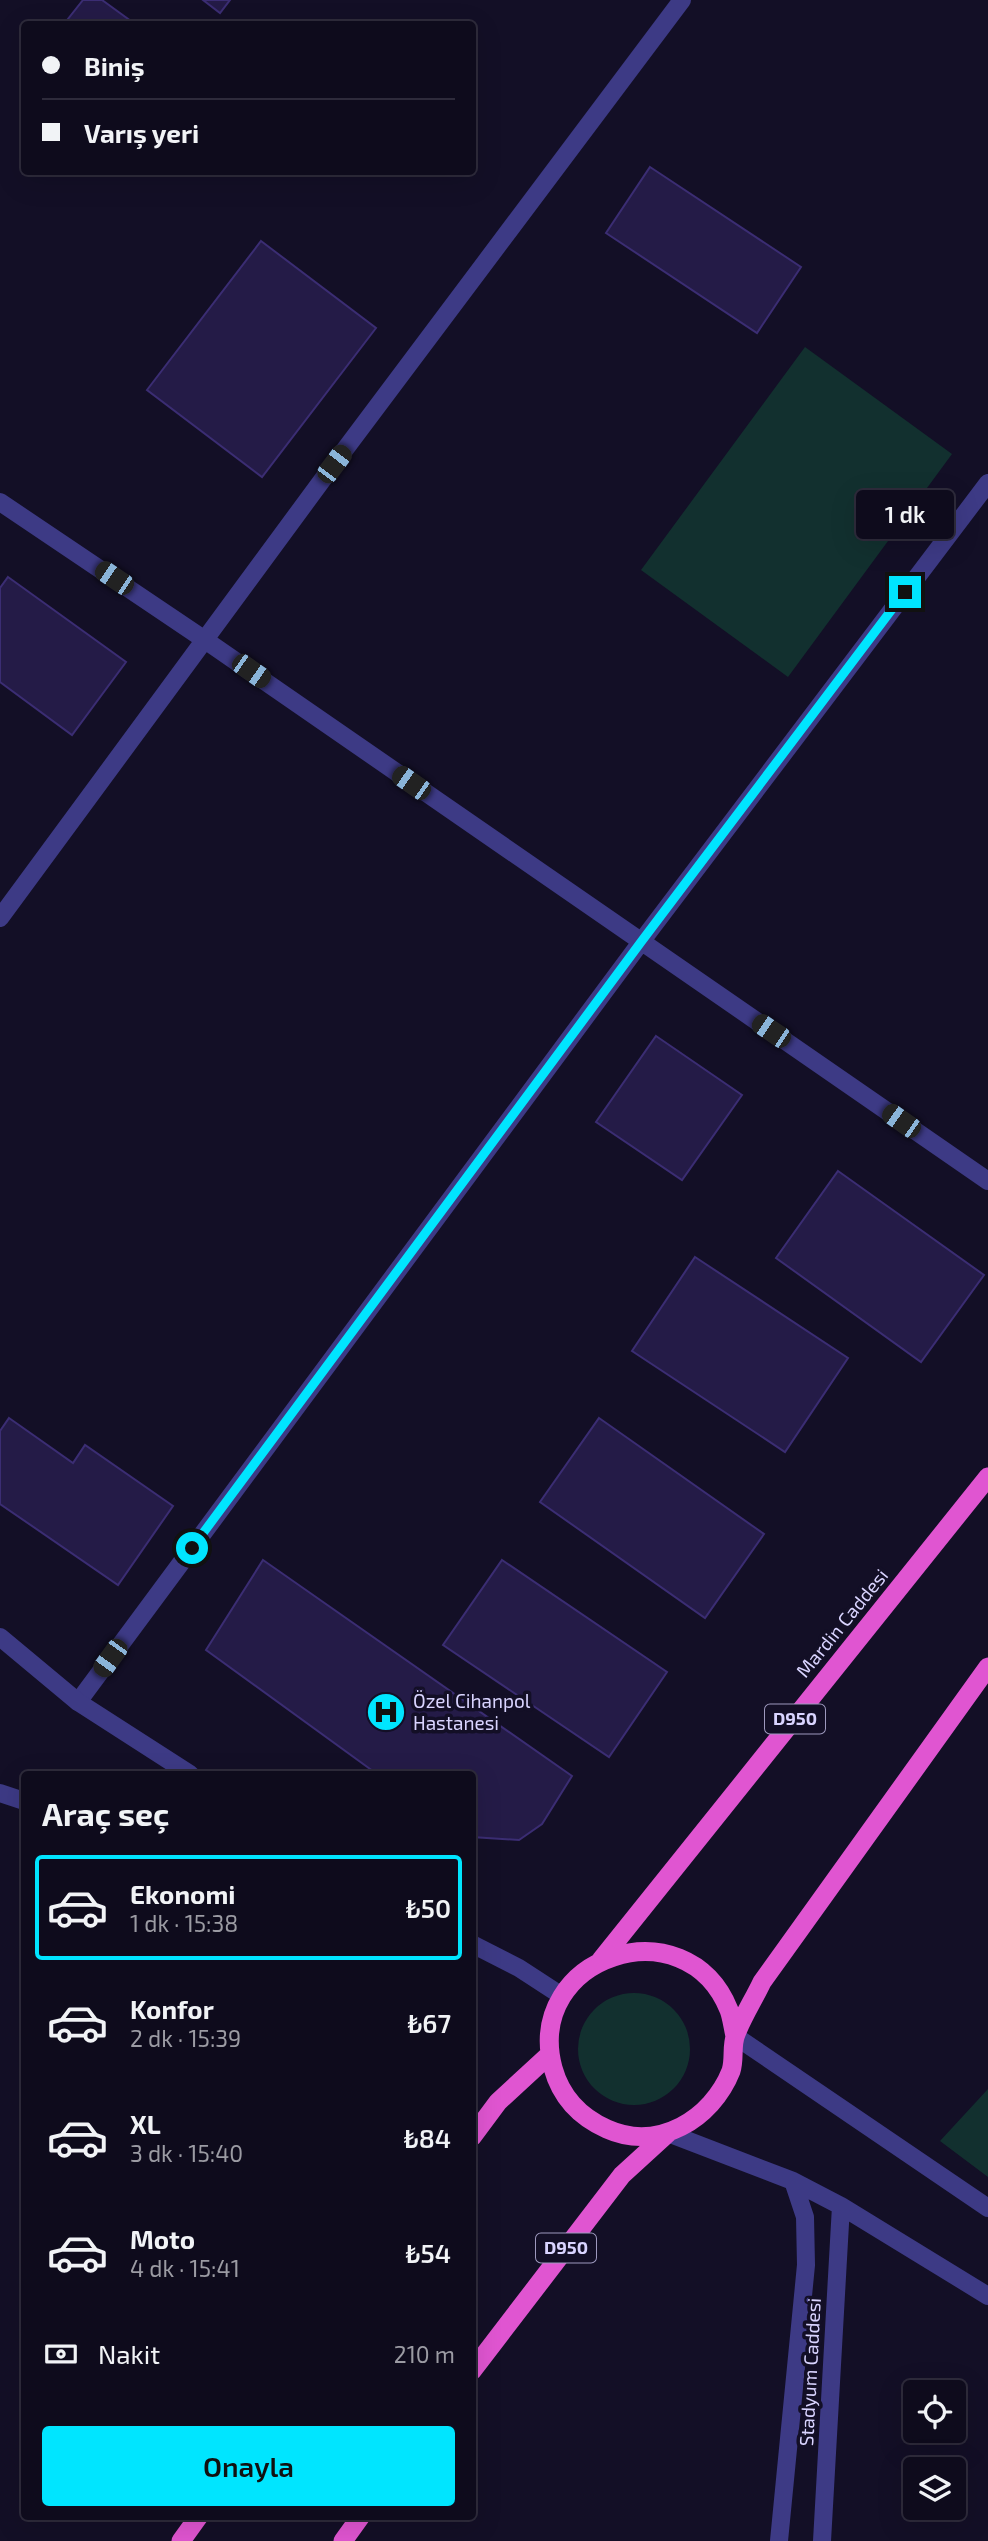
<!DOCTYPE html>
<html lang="tr">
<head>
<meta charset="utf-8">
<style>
  body { margin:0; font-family:"Exo 2",sans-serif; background:#171425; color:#f1f3f6; height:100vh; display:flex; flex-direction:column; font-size:26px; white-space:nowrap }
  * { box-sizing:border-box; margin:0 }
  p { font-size:23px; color:#9b9ba3 }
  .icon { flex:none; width:38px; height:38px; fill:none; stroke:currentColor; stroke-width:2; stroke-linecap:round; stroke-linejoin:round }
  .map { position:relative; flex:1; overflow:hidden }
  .panel { position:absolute; left:21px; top:1771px; width:455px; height:749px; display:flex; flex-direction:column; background:#0e0b1c; border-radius:7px; box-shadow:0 7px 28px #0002,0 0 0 2px #2e2b3b }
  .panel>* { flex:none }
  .guide { position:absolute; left:21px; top:21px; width:455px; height:154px; border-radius:7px; box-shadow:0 7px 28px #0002,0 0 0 2px #2e2b3b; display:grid; align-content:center; height:154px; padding:0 21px; background:#0e0b1c }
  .controls { position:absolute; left:903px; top:2380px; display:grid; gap:14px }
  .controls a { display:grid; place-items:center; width:63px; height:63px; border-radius:7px; background:#0e0b1c; box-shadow:0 7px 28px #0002,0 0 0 2px #2e2b3b; font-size:35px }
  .end { position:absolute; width:32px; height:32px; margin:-16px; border:9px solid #00e5ff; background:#111; box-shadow:0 0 0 4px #111 }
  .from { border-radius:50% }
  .bubble { position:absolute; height:49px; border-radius:7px; background:#0e0b1c; box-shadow:0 7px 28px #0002,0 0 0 2px #2e2b3b; font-size:23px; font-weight:600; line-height:49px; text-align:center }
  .car { position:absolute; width:21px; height:42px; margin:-21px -10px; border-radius:9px; box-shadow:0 0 5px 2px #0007; background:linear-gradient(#222 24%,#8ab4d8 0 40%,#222 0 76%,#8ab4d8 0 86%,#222 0) }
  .guide b { display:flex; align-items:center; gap:24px; height:66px; font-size:26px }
  .guide b+b { border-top:2px solid #2e2b3b }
  .guide i { width:18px; height:18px; background:#f1f3f6 }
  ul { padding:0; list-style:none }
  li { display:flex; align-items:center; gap:21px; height:105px; margin:0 14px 10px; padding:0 7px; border:4px solid transparent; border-radius:7px }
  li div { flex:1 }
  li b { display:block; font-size:26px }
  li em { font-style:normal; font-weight:600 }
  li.active { border-color:#00e5ff }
  li>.icon { width:63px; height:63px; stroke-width:1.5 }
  h2 { padding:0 21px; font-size:32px; line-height:84px }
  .pay { display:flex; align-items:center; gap:18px; height:77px; padding:0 21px; font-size:26px }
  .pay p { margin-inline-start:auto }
  .cta { display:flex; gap:14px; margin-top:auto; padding:14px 21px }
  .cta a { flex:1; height:80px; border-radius:7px; background:#00e5ff; color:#111; font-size:28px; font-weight:600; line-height:80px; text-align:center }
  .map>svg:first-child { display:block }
</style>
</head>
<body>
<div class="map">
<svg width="988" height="2541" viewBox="0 0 988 2541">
  <rect width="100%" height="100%" fill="#130f26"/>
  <!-- green -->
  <path fill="#12302f" d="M805 347 952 454 788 677 641 570Z
    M578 2049a56 56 0 1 1 112 0a56 56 0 1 1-112 0Z
    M988 2089V2177L940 2141Z"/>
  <!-- building -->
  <path fill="#241b47" stroke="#3b2d73" stroke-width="2" d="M83 0H102L135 24H64Z
    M203 0H230L220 13Z
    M650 167 801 267 757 333 606 233Z
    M261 241 376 328 262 477 147 390Z
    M8 577 126 662 72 735 0 682V588Z
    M656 1036 742 1095 682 1180 596 1122Z
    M838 1171 984 1275 921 1362 776 1258Z
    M695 1257 848 1358 785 1452 632 1351Z
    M9 1418 73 1463 85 1445 173 1506 118 1585 0 1504V1431Z
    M599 1418 764 1534 705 1618 540 1502Z
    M263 1560 572 1776 542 1824 519 1840 472 1837V1774H377L206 1650Z
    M502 1560 667 1672 609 1757 443 1645Z"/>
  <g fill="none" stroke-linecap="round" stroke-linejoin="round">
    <!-- minor -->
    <path stroke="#3d3a85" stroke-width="18" d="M0 502 205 640 988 1181
      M0 918 334 464 682 0
      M78 1702 641 942 988 483"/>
    <!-- tertiary -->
    <path stroke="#3d3a85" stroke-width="18" d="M0 1637 78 1702 190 1774
      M0 1793 24 1801
      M472 1944 519 1968 562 1996
      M735 2036 988 2208
      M668 2133 793 2181 841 2206 988 2296
      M779 2541 806 2265 805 2217 793 2181
      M822 2541 841 2206"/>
    <!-- trunk -->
    <path stroke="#e055d1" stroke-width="19" d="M601 1960 988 1477
      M735 2036C733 2028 732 2018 729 2010 686 1903 523 1956 553 2068 561 2097 580 2117 607 2129 658 2152 712 2119 731 2071 735 2059 731 2045 736 2034 743 2016 754 1999 762 1982L988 1667
      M472 2137 498 2102 549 2055
      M472 2371 622 2175 668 2133
      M181 2541 199 2516
      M343 2541 361 2516"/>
  </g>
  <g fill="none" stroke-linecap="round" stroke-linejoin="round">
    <!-- route -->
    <path stroke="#00e5ff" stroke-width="9" d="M192 1548 641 942 905 592"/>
  </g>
  <!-- icons -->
  <defs>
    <g id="hospital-disc" transform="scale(2.0125)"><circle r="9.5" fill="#00e5ff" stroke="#130f26"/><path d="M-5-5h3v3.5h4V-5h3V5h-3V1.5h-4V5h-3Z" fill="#111"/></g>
  </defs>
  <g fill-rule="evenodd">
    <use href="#hospital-disc" x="386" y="1712"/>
  </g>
  <g text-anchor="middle" stroke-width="7" stroke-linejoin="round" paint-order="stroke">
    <!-- shield labels -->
    <g fill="#130f26" stroke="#9e99be" stroke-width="2">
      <rect x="765" y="1704.5" width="60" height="29" rx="5"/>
      <rect x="536" y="2233.5" width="60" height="29" rx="5"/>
    </g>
    <g font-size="18" font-weight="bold" fill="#d9d4ff">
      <text x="795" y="1725">D950</text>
      <text x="566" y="2254">D950</text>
    </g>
    <!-- street labels -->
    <g font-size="19" fill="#d9d4ff" stroke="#130f26">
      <text transform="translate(842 1623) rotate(-51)" y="7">Mardin Caddesi</text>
      <text transform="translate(810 2372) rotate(-87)" y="7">Stadyum Caddesi</text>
    </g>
    <!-- poi labels -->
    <g font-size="19" fill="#d9d4ff" stroke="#130f26" text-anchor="start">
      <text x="413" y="1708">Özel Cihanpol<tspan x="413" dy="22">Hastanesi</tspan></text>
    </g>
  </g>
</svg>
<div class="controls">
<a><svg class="icon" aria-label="locate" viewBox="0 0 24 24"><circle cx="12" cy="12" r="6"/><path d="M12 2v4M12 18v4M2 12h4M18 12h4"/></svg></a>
<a><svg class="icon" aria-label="layers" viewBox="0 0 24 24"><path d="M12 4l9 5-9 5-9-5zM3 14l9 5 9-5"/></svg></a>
</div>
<i class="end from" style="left:192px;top:1548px"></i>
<i class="end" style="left:905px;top:592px"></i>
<div class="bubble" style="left:856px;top:490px;width:98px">1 dk</div>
<i class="car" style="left:334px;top:464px;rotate:37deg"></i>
<i class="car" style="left:114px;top:578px;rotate:304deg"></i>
<i class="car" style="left:251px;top:671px;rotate:125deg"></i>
<i class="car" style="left:411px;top:783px;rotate:305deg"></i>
<i class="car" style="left:771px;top:1031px;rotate:304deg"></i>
<i class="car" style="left:901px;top:1121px;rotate:305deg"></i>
<i class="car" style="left:110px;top:1658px;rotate:216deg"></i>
<div class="guide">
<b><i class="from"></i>Biniş</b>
<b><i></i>Varış yeri</b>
</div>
<section class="panel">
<h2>Araç seç</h2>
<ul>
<li class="active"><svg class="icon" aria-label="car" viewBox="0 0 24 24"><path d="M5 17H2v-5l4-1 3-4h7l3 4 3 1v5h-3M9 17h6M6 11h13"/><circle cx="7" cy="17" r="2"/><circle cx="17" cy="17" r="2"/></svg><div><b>Ekonomi</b><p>1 dk · 15:38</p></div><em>₺50</em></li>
<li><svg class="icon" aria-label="car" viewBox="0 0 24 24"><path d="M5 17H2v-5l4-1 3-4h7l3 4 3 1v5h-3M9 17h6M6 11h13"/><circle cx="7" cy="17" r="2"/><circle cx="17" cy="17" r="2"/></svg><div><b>Konfor</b><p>2 dk · 15:39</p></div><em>₺67</em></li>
<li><svg class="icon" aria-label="car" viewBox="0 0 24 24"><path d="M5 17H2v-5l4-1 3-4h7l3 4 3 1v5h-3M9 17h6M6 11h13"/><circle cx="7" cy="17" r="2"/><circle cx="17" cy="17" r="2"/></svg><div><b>XL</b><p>3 dk · 15:40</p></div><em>₺84</em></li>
<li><svg class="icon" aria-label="car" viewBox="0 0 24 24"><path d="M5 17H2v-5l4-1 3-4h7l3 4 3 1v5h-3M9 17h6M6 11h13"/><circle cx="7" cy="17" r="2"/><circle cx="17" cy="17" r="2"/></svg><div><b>Moto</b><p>4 dk · 15:41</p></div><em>₺54</em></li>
</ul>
<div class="pay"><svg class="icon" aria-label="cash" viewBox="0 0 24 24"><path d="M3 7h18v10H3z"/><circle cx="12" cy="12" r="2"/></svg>Nakit<p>210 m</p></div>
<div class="cta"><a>Onayla</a></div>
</section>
</div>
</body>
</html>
